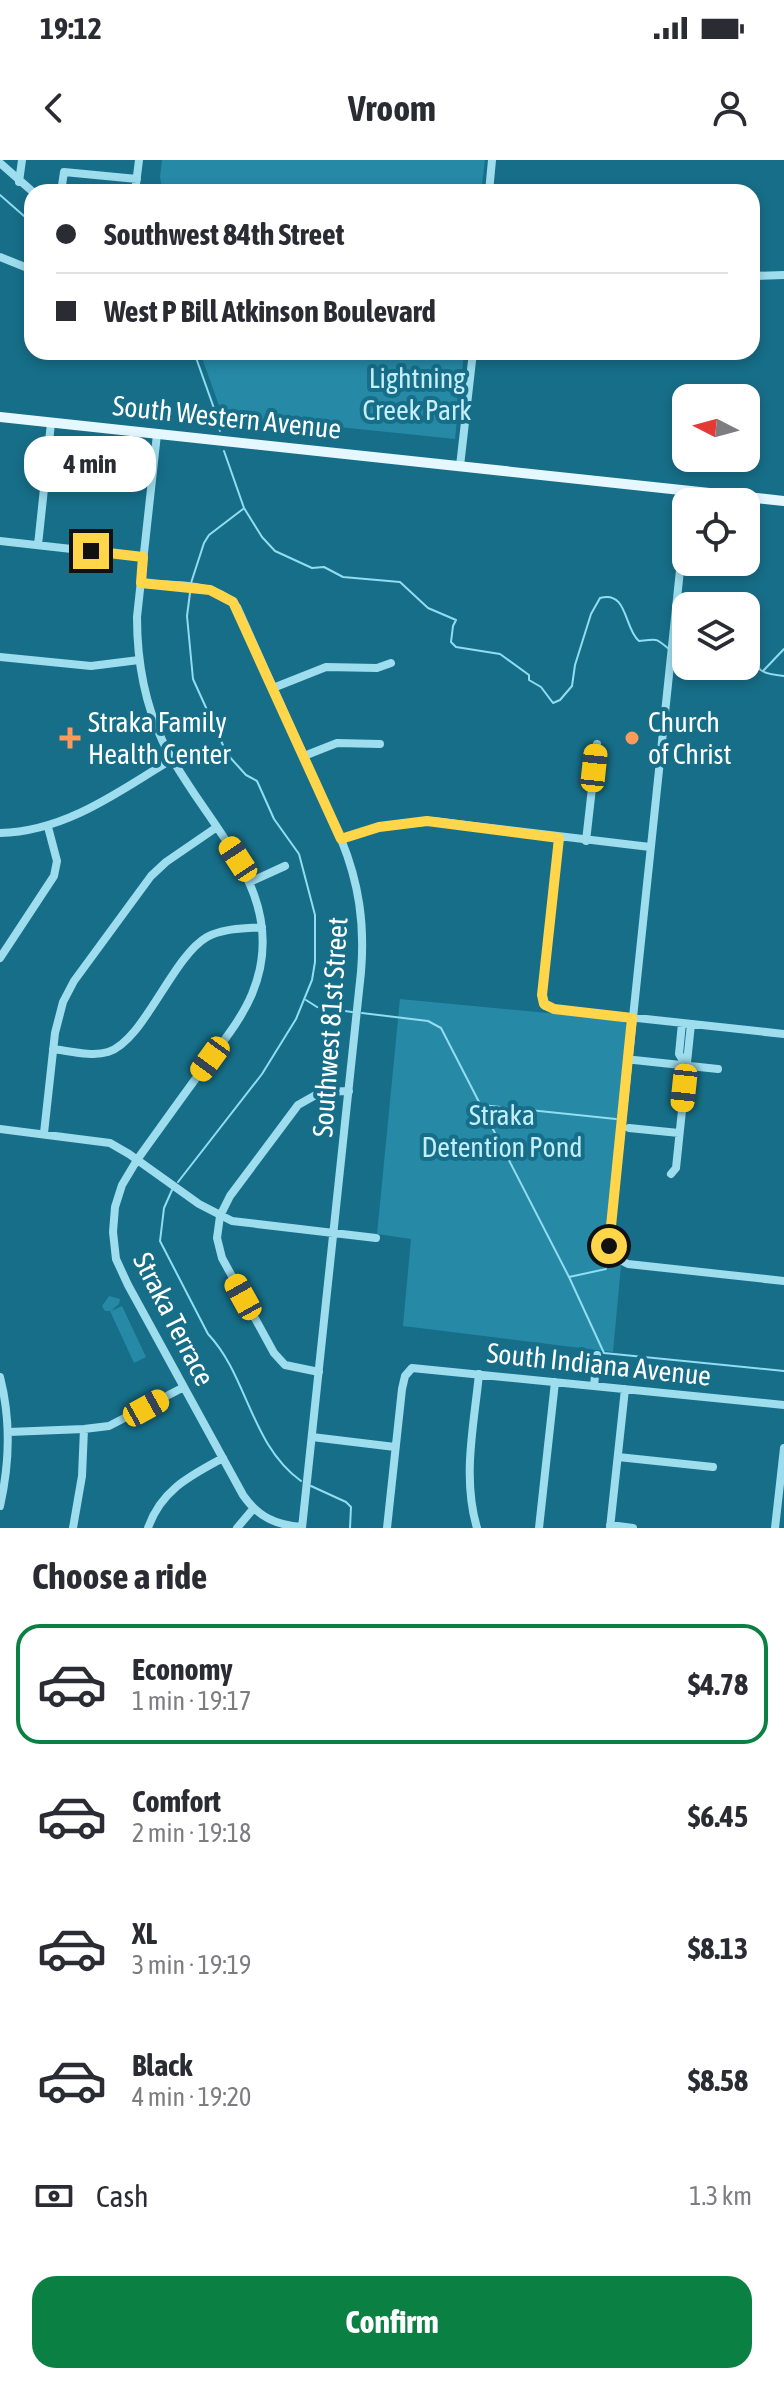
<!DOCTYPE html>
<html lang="en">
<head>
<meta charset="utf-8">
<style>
  body { margin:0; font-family:"Asap Condensed",sans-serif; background:#f2f2f3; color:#2b2b33; height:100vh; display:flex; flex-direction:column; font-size:30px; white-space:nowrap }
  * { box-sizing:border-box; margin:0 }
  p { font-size:26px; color:#7c7c81 }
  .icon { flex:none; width:44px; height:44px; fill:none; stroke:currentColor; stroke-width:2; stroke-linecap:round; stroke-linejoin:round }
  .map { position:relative; height:1368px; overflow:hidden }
  .drawer { display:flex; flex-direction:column; background:#fff; flex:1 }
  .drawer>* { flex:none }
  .top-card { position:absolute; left:24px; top:24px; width:736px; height:176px; border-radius:24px; box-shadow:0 4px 12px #0003; display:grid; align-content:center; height:176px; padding:0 32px; background:#fff }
  .needle { width:52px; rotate:276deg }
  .controls { position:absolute; left:672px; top:224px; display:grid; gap:16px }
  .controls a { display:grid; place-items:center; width:88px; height:88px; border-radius:16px; background:#fff; box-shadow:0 4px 12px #0003; font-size:40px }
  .end { position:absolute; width:36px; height:36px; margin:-18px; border:10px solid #ffd54a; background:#111; box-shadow:0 0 0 4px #111 }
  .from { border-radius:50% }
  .bubble { position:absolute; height:56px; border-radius:24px; background:#fff; box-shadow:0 4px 12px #0003; font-size:26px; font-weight:700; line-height:56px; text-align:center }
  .car { position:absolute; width:24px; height:48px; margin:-24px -12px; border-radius:10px; box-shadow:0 0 6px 2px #0007; background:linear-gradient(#f5c518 24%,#345 0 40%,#f5c518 0 76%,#345 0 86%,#f5c518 0) }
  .top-card b { display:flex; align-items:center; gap:28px; height:76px; font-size:30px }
  .top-card b+b { border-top:2px solid #e1e1e2 }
  .top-card i { width:20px; height:20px; background:#2b2b33 }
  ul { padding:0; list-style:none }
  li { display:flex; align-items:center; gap:24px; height:120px; margin:0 16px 12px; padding:0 16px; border:4px solid transparent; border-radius:24px }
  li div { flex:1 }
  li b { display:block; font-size:30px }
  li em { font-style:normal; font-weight:700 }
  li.active { border-color:#0b8043 }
  li>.icon { width:72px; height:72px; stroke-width:1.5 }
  h2 { padding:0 32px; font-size:36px; line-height:96px }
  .pay { display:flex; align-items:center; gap:20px; height:88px; padding:0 32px; font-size:30px }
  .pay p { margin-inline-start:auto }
  .primary-button { display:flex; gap:16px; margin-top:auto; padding:16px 32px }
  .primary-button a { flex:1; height:92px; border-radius:24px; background:#0b8043; color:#fff; font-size:32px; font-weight:700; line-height:92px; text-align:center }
  .status { display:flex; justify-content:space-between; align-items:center; height:56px; padding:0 40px; background:#fff; direction:ltr }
  .status svg { height:22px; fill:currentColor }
  header { display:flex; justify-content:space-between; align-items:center; height:104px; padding:0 32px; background:#fff; font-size:36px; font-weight:700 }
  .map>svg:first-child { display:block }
</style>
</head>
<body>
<div class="status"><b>19:12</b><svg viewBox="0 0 49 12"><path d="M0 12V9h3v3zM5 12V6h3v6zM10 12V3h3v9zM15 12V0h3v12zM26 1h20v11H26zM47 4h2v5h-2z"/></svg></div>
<header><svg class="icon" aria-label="back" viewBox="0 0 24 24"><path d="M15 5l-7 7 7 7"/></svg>Vroom<svg class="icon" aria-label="person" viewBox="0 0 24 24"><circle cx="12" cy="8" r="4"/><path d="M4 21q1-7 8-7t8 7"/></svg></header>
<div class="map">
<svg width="784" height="1368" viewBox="0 0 784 1368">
  <rect width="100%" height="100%" fill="#176e88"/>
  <!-- green -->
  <path fill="#2689a6" d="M162 0H485L481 32H163L160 17Z
    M200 192H464L455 279 310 264 246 262 228 271Z
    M400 839 621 860 627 865 605 1088 608 1096 621 1106 613 1192 403 1166 411 1079 377 1074Z
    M109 1136 120 1139 119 1144 111 1151 122 1146 146 1197 134 1203 110 1151H105L102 1146Z"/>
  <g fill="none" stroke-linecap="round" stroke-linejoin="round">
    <!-- stream -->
    <path stroke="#91ddf1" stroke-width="2" d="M0 35 32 63
      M194 192 216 254 220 271
      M224 291 244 348 262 377 275 391 312 408 324 407 343 417 400 422 428 448 456 460 453 466 451 482 456 487 500 494 529 515V520L541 527 553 543 560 540 572 526 575 505 591 454 600 438C628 430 624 469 639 481 658 480 653 476 669 489
      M191 423 204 383 209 375 243 349
      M746 472 753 477C758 506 750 513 784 516
      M674 493C695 515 691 506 717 516L725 506
      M763 511 784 489
      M306 840 317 847 352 852
      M362 853 428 861 441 868 569 1117 604 1193 784 1211
      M482 945 616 959
      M178 1022 262 914 296 859 312 820 315 802V755L299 694 274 659 257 621 246 615 227 594 193 519 187 456 190 433
      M172 1030 164 1048 160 1081 208 1174C248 1216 250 1284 301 1321
      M569 1117 606 1109
      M311 1326 346 1342 351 1347 350 1368"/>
    <!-- minor -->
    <path stroke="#9eddee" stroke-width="8" d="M0 3 33 32
      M19 22 22 0
      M61 32 64 12 137 19
      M135 32 139 0
      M489 32 492 0
      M0 97 30 109
      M752 116 784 115
      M157 274 137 457C137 501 144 542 163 582 203 664 294 733 252 834 241 860 222 883 205 906 182 937 160 968 137 1000L122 1025 115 1047 113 1072 116 1099 128 1125 243 1335C258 1357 276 1365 302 1367
      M460 306 473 192
      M686 353 609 1086 614 1097 628 1104 784 1121
      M0 381 143 397
      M38 385 51 263
      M141 423C171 426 216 421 237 447L341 679C359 723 365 764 361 812L302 1368
      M0 497 91 506 139 500
      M273 528 326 507 377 508 391 503
      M304 596 337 583 380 584
      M0 673C64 672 119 632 172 599
      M559 678 542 835 545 846 554 849 784 874
      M341 679 379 667 433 661 650 687
      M586 681 597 584
      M250 722 285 706
      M0 798 54 716 57 701 48 667
      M682 863 679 894 686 905
      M53 889C70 891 92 897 108 892 144 881 172 797 207 777 223 768 244 769 262 767
      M634 900 718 909
      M629 968 679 973
      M0 969 110 983 129 994 199 1044 232 1061 376 1078
      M44 973 55 873 63 842 74 821 151 716 166 702 217 667
      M671 1014 676 1008 691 864
      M319 1212 285 1205 274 1193 222 1098 217 1078 220 1056 230 1036 298 945 321 932 349 931
      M0 1217C11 1260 10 1302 0 1346
      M594 1226 597 1195
      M9 1272 84 1269 109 1266 184 1227
      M312 1277 395 1287
      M618 1297 713 1307
      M610 1365 633 1368
      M73 1368 82 1316 84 1269
      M148 1368C161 1330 190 1316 223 1298
      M237 1368 253 1349
      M387 1368 402 1229 405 1216 412 1208 784 1245
      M477 1368C462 1317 474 1265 479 1214
      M539 1368 555 1222
      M610 1368 625 1229
      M775 1368 784 1288"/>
    <!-- major -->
    <path stroke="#e5f8ff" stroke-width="10" d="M0 257 784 341"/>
  </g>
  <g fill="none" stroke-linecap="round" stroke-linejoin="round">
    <!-- route -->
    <path stroke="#ffd54a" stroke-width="10" d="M91 391 143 397 141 423 210 430 233 442 341 679 379 667 427 661 559 678 542 835 544 844 554 849 632 858 609 1086"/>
  </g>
  <!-- markers -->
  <g fill="#ff9a5b" stroke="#176e88" stroke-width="3">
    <path d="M66 566h8v8h8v8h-8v8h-8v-8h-8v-8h8z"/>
    <circle cx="632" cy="578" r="8"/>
  </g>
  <g text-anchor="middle" stroke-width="8" stroke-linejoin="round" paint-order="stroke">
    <!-- park labels -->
    <g font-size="28" fill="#c4eefa" stroke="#176e88">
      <text x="417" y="228">Lightning<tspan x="417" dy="32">Creek Park</tspan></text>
      <text x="502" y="965">Straka<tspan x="502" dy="32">Detention Pond</tspan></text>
    </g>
    <!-- street labels -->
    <g font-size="28" fill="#fff" stroke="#176e88">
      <text transform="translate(227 257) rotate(6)" y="10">South Western Avenue</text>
      <text transform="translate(330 867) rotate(-86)" y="10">Southwest 81st Street</text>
      <text transform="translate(174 1159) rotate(63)" y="10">Straka Terrace</text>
      <text transform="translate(599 1204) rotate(6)" y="10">South Indiana Avenue</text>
    </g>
    <!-- poi labels -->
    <g font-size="28" fill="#fff" stroke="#176e88" text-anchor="start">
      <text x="88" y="572">Straka Family<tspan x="88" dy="32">Health Center</tspan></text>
      <text x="648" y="572">Church<tspan x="648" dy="32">of Christ</tspan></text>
    </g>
  </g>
</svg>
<div class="controls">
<a><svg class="needle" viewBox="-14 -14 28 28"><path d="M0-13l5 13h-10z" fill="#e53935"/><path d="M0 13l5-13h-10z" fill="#7c7c81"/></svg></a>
<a><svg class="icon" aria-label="locate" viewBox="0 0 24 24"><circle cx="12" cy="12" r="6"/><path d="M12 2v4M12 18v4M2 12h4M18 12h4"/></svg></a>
<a><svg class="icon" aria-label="layers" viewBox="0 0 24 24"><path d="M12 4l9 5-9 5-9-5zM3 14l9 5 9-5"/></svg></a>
</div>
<i class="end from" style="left:609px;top:1086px"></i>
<i class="end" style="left:91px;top:391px"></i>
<div class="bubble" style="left:24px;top:276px;width:132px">4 min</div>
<i class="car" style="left:594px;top:608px;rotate:6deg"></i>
<i class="car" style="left:238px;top:699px;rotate:327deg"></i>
<i class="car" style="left:210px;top:899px;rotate:216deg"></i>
<i class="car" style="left:684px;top:928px;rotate:186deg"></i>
<i class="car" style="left:243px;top:1137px;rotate:331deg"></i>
<i class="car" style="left:146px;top:1248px;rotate:61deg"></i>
<div class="top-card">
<b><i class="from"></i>Southwest 84th Street</b>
<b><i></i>West P Bill Atkinson Boulevard</b>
</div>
</div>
<section class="drawer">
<h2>Choose a ride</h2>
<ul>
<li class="active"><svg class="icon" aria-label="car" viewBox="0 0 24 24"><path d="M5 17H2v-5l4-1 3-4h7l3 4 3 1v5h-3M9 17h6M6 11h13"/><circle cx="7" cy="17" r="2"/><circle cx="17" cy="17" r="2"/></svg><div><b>Economy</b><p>1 min · 19:17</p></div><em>$4.78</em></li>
<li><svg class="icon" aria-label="car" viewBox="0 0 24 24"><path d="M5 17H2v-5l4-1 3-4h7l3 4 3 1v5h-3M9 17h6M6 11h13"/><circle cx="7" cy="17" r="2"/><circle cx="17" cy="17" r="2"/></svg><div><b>Comfort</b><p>2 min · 19:18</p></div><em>$6.45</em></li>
<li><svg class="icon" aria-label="car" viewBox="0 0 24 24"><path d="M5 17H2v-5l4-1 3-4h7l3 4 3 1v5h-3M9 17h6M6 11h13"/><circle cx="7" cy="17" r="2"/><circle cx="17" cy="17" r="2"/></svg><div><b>XL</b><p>3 min · 19:19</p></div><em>$8.13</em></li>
<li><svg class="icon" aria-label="car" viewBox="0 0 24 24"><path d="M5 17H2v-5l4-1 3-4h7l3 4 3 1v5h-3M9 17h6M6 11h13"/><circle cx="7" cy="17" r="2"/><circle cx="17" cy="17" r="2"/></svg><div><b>Black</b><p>4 min · 19:20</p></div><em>$8.58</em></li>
</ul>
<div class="pay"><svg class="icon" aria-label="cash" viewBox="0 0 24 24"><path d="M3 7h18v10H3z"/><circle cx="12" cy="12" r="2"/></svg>Cash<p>1.3 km</p></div>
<div class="primary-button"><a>Confirm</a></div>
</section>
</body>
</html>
